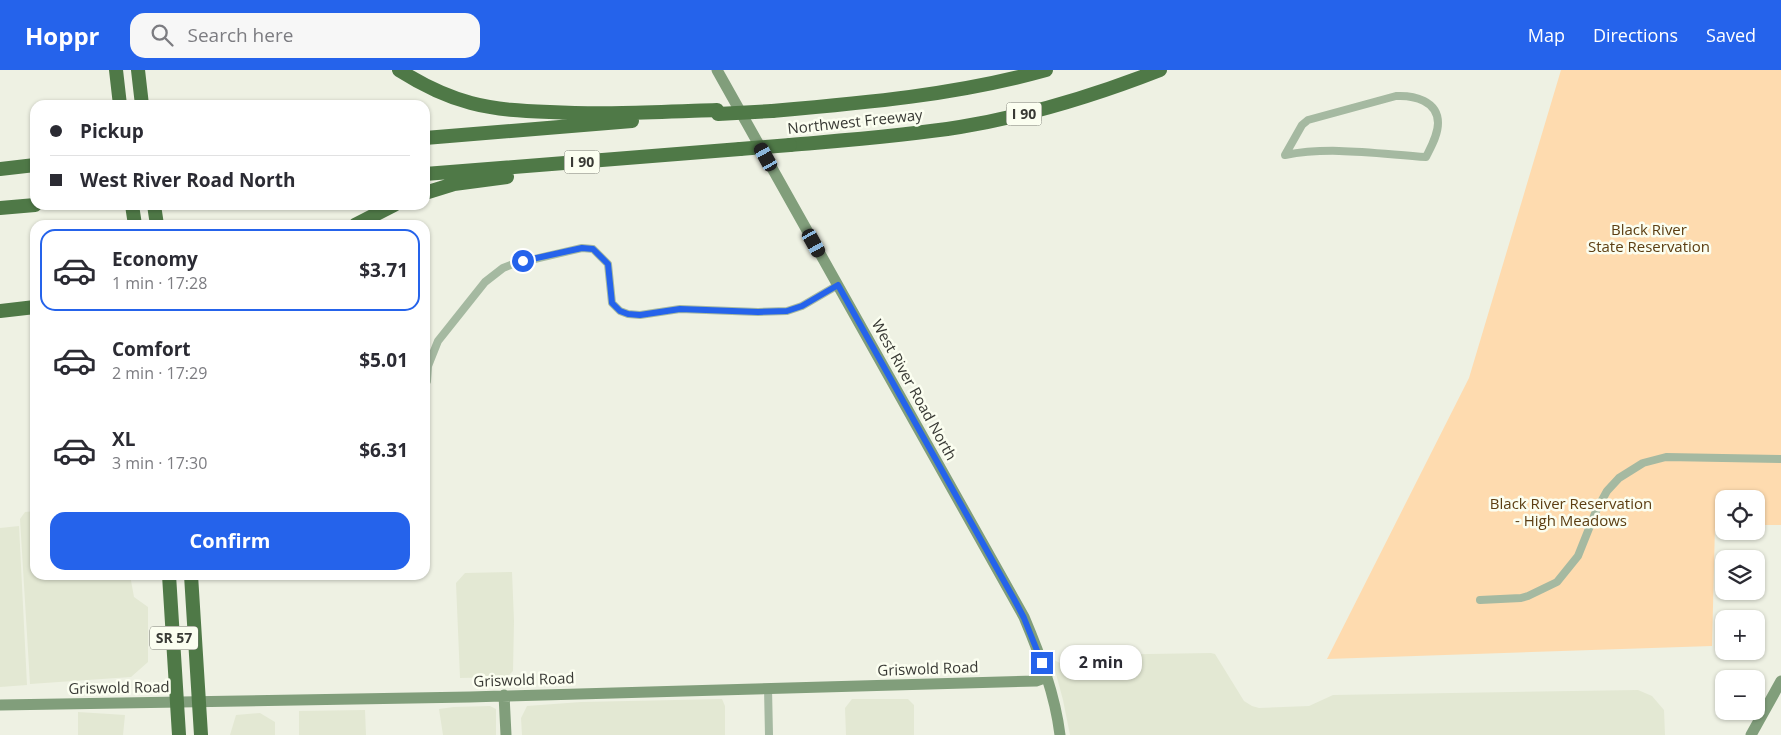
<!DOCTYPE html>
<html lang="en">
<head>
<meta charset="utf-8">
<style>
  body { margin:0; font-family:"Open Sans",sans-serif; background:#f7f7f7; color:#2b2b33; height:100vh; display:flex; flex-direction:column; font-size:19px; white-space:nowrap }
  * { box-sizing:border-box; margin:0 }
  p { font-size:16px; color:#7c7c81 }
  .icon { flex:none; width:28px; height:28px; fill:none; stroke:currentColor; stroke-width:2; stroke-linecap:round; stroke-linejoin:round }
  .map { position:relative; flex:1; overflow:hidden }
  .drawer { position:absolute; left:30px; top:150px; width:400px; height:360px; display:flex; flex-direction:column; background:#fff; border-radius:15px; box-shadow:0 1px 4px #0004 }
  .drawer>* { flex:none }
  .banner { position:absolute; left:30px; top:30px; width:400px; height:110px; border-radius:15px; box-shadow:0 1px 4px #0004; display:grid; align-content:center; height:110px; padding:0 20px; background:#fff }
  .fabs { position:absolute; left:1715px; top:420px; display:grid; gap:10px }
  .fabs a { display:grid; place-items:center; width:50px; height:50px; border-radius:10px; background:#fff; box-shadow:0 1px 4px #0004; font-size:25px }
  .end { position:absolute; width:22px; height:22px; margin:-11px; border:6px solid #2563eb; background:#fff; box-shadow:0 0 0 2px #fff }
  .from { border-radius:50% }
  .bubble { position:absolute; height:35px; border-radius:15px; background:#fff; box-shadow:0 1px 4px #0004; font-size:16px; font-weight:700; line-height:35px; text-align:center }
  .car { position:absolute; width:15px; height:30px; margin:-15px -8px; border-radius:6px; box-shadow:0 0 4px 1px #0007; background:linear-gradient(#222 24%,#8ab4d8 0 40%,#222 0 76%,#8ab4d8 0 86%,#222 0) }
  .banner b { display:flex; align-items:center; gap:18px; height:48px; font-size:19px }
  .banner b+b { border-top:1px solid #e1e1e2 }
  .banner i { width:12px; height:12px; background:#2b2b33 }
  ul { padding:9px 0 0; list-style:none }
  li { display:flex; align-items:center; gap:15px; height:82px; margin:0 10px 8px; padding:0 10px; border:2px solid transparent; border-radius:15px }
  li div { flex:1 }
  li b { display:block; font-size:19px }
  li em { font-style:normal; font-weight:700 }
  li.on { border-color:#2563eb }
  li>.icon { width:45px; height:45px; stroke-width:1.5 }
  .action { display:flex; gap:10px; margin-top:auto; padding:10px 20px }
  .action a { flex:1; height:58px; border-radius:15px; background:#2563eb; color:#fff; font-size:20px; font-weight:700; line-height:58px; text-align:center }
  header { display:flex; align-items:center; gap:30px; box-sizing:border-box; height:70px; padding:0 25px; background:#2563eb; color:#fff }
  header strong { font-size:24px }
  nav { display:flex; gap:28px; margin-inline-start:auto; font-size:18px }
  .search { width:350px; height:45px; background:#f7f7f7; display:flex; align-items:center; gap:12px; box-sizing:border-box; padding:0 18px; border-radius:15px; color:#7c7c81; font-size:19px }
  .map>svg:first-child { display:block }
</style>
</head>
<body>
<header>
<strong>Hoppr</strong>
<div class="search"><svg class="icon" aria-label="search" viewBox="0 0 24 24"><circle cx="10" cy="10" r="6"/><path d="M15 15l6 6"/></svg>Search here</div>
<nav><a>Map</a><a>Directions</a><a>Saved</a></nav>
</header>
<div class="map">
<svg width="1781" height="665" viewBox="0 0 1781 665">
  <rect width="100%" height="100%" fill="#eef1e3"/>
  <!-- built -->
  <path fill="#e3e8d3" d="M35 441V505H130L134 527 148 537V592L131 607 30 614 20 449 25 442Z
    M19 456 27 615 0 617V458Z
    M512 502 514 551 513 601 507 607 460 608 456 513 465 503Z
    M1211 583 1215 584 1244 631 1252 636 1259 638 1309 636 1333 625 1638 620 1652 626 1664 640 1665 665H1070L1063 630 1052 589 1060 593 1079 586 1087 585Z
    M722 629 725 636V665H522L521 648 527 636 581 632Z
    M852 629H908L914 635V665H846L845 638Z
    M490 636 496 639V665H443L439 639 454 637Z
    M365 640 366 665H299V641Z
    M78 642 125 645 123 665H78Z
    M260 643 275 652V665H230L236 645Z"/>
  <!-- green -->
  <path fill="#fedbaf" d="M1561 0H1781V455H1756V429H1724V456H1715L1712 576 1327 589 1469 308Z"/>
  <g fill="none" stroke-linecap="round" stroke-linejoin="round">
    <!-- street -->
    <path stroke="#a5b9a1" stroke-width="8" d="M1396 26C1414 25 1438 31 1438 53 1438 65 1431 77 1426 87 1379 84 1331 76 1285 85L1302 55 1308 50Z
      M427 311 428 296 438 271 485 212 503 198 513 194 582 178 593 179 608 194 612 233 620 241 628 244 640 245 680 239 758 242 787 241 802 236 838 215
      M1480 530 1521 528 1528 526 1557 512 1578 486 1596 441 1607 421 1619 408 1643 393 1666 387 1781 389
      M768 618 769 665"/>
    <!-- secondary -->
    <path stroke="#819e7b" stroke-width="11" d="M717 0 1024 547C1040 585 1055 624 1060 665
      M504 625 506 665
      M0 635 470 627 1036 611 1047 607
      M1751 665 1781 611"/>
    <!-- highway -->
    <path stroke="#4f7947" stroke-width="14" d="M116 0 120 35
      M138 0 142 35
      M399 0C421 14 445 26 471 33 497 40 524 41 550 42 606 45 662 42 717 40
      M772 41C864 33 956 25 1046 0
      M425 68 632 51
      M790 75C847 70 903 66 960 57 1028 46 1096 25 1160 0
      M0 99 35 95
      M425 104 740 79
      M425 123 454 114 507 107
      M132 135 135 155
      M154 135 157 155
      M0 138 35 135
      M355 155 394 135
      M0 241 35 237
      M169 505 179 665
      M191 505 201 665"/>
    <!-- highway-bridge -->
    <path stroke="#4f7947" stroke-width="14" d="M718 44 772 41
      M740 79 790 75"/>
  </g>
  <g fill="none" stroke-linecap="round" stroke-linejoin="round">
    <!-- route -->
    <path stroke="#2563eb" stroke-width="6" d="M523 191 582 178 593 179 608 194 612 233 620 241 628 244 640 245 680 239 758 242 787 241 802 236 838 215 1014 529 1024 548 1042 593"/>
  </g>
  <g text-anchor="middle" stroke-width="5" stroke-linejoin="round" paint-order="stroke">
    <!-- shield labels -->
    <g fill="#fbfef0" stroke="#73756d" stroke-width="1">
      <rect x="1006.5" y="32.5" width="35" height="23" rx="4"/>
      <rect x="564.5" y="80.5" width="35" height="23" rx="4"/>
      <rect x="150" y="556.5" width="48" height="23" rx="4"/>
    </g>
    <g font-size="14" font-weight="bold" fill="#393a35">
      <text x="1024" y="49">I 90</text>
      <text x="582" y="97">I 90</text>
      <text x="174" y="573">SR 57</text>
    </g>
    <!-- street labels -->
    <g font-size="15" fill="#393a35" stroke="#fbfef0">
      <text transform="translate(855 52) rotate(-6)" y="5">Northwest Freeway</text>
      <text transform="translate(914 320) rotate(61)" y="5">West River Road North</text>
      <text transform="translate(928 599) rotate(-2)" y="5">Griswold Road</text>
      <text transform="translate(524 610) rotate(-2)" y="5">Griswold Road</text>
      <text transform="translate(119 618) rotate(-1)" y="5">Griswold Road</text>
    </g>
    <!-- park labels -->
    <g font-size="15" fill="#5c3e12" stroke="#fbfef0">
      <text x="1649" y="165">Black River<tspan x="1649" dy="17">State Reservation</tspan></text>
      <text x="1571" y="439">Black River Reservation<tspan x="1571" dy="17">- High Meadows</tspan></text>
    </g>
  </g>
</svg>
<div class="fabs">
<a><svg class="icon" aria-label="locate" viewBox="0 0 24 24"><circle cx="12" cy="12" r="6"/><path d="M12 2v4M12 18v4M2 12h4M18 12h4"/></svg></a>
<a><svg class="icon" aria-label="layers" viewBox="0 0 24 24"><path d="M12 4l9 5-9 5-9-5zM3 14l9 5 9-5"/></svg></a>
<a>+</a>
<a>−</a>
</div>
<i class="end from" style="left:523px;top:191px"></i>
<i class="end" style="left:1042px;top:593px"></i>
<div class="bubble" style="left:1060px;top:575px;width:82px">2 min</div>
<i class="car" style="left:766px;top:87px;rotate:331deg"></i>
<i class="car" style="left:814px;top:173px;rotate:151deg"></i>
<div class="banner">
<b><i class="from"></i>Pickup</b>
<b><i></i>West River Road North</b>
</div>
<section class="drawer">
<ul>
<li class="on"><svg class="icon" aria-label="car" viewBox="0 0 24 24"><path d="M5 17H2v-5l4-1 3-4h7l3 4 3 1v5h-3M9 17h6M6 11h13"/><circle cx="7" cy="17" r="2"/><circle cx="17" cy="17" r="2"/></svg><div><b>Economy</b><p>1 min · 17:28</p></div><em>$3.71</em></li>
<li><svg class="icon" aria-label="car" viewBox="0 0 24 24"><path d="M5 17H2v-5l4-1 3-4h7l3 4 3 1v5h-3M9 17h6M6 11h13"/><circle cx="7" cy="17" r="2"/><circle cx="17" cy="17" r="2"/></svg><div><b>Comfort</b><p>2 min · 17:29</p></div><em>$5.01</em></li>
<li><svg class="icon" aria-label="car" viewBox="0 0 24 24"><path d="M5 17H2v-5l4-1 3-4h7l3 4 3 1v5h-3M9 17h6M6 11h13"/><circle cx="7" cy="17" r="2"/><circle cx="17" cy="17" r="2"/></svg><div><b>XL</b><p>3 min · 17:30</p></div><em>$6.31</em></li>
</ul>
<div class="action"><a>Confirm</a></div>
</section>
</div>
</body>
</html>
